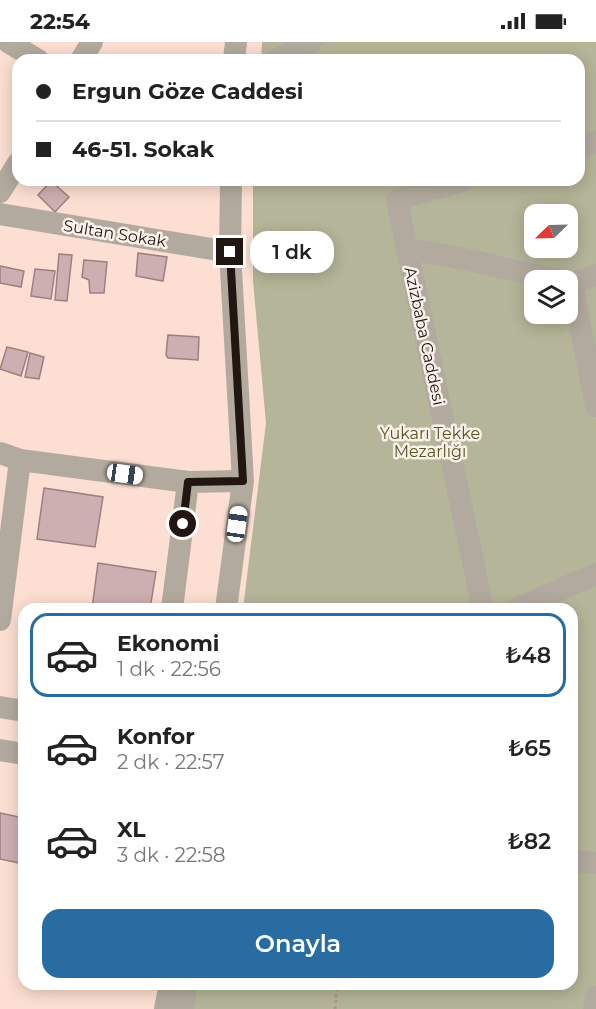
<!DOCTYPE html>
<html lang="tr">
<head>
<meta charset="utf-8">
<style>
  body { margin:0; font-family:Montserrat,sans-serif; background:#f6f6f6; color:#222; height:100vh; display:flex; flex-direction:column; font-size:22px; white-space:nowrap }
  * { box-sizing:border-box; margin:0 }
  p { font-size:20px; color:#767676 }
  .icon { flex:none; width:33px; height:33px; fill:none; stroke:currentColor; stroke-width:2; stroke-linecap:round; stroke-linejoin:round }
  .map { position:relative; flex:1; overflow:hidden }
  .sheet { position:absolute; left:18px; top:561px; width:560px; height:387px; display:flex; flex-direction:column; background:#fff; border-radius:18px; box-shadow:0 3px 15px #0003 }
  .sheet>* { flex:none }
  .banner { position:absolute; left:12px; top:12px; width:573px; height:132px; border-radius:18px; box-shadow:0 3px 15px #0003; display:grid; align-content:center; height:132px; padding:0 24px; background:#fff }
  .needle { width:39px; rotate:247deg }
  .fabs { position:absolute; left:524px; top:162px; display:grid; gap:12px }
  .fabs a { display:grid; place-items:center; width:54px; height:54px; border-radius:12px; background:#fff; box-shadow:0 3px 15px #0003; font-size:30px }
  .end { position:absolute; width:27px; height:27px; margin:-14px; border:8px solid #211612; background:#fff; box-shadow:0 0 0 3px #fff }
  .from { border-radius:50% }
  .bubble { position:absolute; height:42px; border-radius:18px; background:#fff; box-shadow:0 3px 15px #0003; font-size:20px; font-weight:600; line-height:42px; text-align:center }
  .car { position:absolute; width:18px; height:36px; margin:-18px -9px; border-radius:8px; box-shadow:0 0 4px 2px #0007; background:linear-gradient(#fff 24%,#345 0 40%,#fff 0 76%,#345 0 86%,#fff 0) }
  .banner b { display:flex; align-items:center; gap:21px; height:57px; font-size:22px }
  .banner b+b { border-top:2px solid #e0e0e0 }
  .banner i { width:15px; height:15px; background:#222 }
  ul { padding:10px 0 0; list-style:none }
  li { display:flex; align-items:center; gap:18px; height:84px; margin:0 12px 9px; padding:0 12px; border:3px solid transparent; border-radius:18px }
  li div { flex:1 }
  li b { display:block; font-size:22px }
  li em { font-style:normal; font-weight:600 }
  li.active { border-color:#286ca1 }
  li>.icon { width:54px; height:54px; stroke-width:1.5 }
  .action { display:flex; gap:12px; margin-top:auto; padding:12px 24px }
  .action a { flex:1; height:69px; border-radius:18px; background:#286ca1; color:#fff; font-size:24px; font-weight:600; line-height:69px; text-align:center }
  .status { display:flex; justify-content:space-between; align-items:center; height:42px; padding:0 30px; background:#fff; direction:ltr }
  .status svg { height:16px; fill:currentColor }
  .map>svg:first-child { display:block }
</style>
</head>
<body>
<div class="status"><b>22:54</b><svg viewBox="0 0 49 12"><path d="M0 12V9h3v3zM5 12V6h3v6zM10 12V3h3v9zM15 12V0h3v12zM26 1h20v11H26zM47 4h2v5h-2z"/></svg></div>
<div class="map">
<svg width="596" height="967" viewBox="0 0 596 967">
  <rect width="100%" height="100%" fill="#fcdfd2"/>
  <!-- green -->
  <path fill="#b5b599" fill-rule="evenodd" d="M262 0H596V967H188L192 942H572V567H243L266 381 253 239V138H579V18H261ZM534 172H567V206H534ZM534 238H567V272H534Z"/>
  <!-- building -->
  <path fill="#ceafb1" stroke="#9d7f81" stroke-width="1.5" d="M51 139 69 155 55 170 38 153Z
    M138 211 167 215 163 239 136 234Z
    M59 212 72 213 67 259 55 258Z
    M84 218 107 220 104 251H90L89 238 82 235Z
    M0 224 24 229 21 245 0 241Z
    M35 227 55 229 51 257 31 254Z
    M168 293 199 295 198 318 168 316 166 313Z
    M7 305 28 310 21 334 0 327Z
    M30 311 44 315 39 337 25 335Z
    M44 446 103 455 95 505 37 497Z
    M98 521 156 530 150 567H92Z
    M0 771 24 776V822L0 817Z"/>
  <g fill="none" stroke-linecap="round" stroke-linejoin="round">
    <!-- path -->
    <path stroke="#ad978d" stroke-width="3" stroke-dasharray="3 3" stroke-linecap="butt" d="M335 967 337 942"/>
    <!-- minor -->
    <path stroke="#b3aa9f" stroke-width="22" d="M8 0 38 18
      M81 18 92 0
      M234 18 236 0
      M276 18 311 0
      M579 105 596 100
      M0 150 18 121
      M0 172 230 210
      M407 207 397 158 465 138
      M567 241 572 242 596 233
      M572 242 596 364
      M0 411 20 418 188 440 243 439
      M172 567 188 440
      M226 567 243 439 230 210 231 138
      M483 567 407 207 455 215 557 238
      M515 567 596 532
      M0 578 20 418
      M0 665 24 669
      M0 708 24 712
      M572 819 596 821
      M165 967 170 942
      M183 967 186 942
      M594 967 596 955"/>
  </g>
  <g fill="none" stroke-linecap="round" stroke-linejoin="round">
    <!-- route -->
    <path stroke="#211612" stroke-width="8" d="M183 482 188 440 243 439 230 210"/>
  </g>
  <g text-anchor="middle" stroke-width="5" stroke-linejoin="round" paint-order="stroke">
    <!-- street labels -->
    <g font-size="16" fill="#211612" stroke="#fcf0eb">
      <text transform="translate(115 191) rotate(9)" y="6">Sultan Sokak</text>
      <text transform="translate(425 294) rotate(78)" y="6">Azizbaba Caddesi</text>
    </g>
    <!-- park labels -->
    <g font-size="16" fill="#565521" stroke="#fcf0eb">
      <text x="430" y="397">Yukarı Tekke<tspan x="430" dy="18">Mezarlığı</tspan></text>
    </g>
  </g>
</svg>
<div class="fabs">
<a><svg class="needle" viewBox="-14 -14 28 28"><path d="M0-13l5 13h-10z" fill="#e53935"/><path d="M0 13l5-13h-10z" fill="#767676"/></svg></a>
<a><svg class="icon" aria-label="layers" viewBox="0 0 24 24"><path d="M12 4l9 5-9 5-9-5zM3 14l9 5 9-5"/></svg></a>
</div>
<i class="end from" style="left:183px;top:482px"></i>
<i class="end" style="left:230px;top:210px"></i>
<div class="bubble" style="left:250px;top:189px;width:84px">1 dk</div>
<i class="car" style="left:125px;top:432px;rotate:98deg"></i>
<i class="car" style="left:237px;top:482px;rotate:8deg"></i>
<div class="banner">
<b><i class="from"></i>Ergun Göze Caddesi</b>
<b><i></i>46-51. Sokak</b>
</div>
<section class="sheet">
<ul>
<li class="active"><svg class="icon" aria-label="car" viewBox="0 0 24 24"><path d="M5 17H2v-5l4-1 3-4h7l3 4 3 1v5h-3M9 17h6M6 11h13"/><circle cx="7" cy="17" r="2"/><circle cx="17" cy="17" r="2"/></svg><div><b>Ekonomi</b><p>1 dk · 22:56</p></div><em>₺48</em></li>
<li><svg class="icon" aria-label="car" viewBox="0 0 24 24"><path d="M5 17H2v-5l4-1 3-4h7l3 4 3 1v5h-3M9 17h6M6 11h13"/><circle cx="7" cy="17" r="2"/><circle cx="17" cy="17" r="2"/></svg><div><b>Konfor</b><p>2 dk · 22:57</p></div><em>₺65</em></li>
<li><svg class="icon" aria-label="car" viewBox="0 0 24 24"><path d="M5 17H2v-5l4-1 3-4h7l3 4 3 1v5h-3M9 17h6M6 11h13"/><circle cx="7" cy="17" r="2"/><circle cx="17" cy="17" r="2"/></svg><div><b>XL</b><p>3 dk · 22:58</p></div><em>₺82</em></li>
</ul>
<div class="action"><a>Onayla</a></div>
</section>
</div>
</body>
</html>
